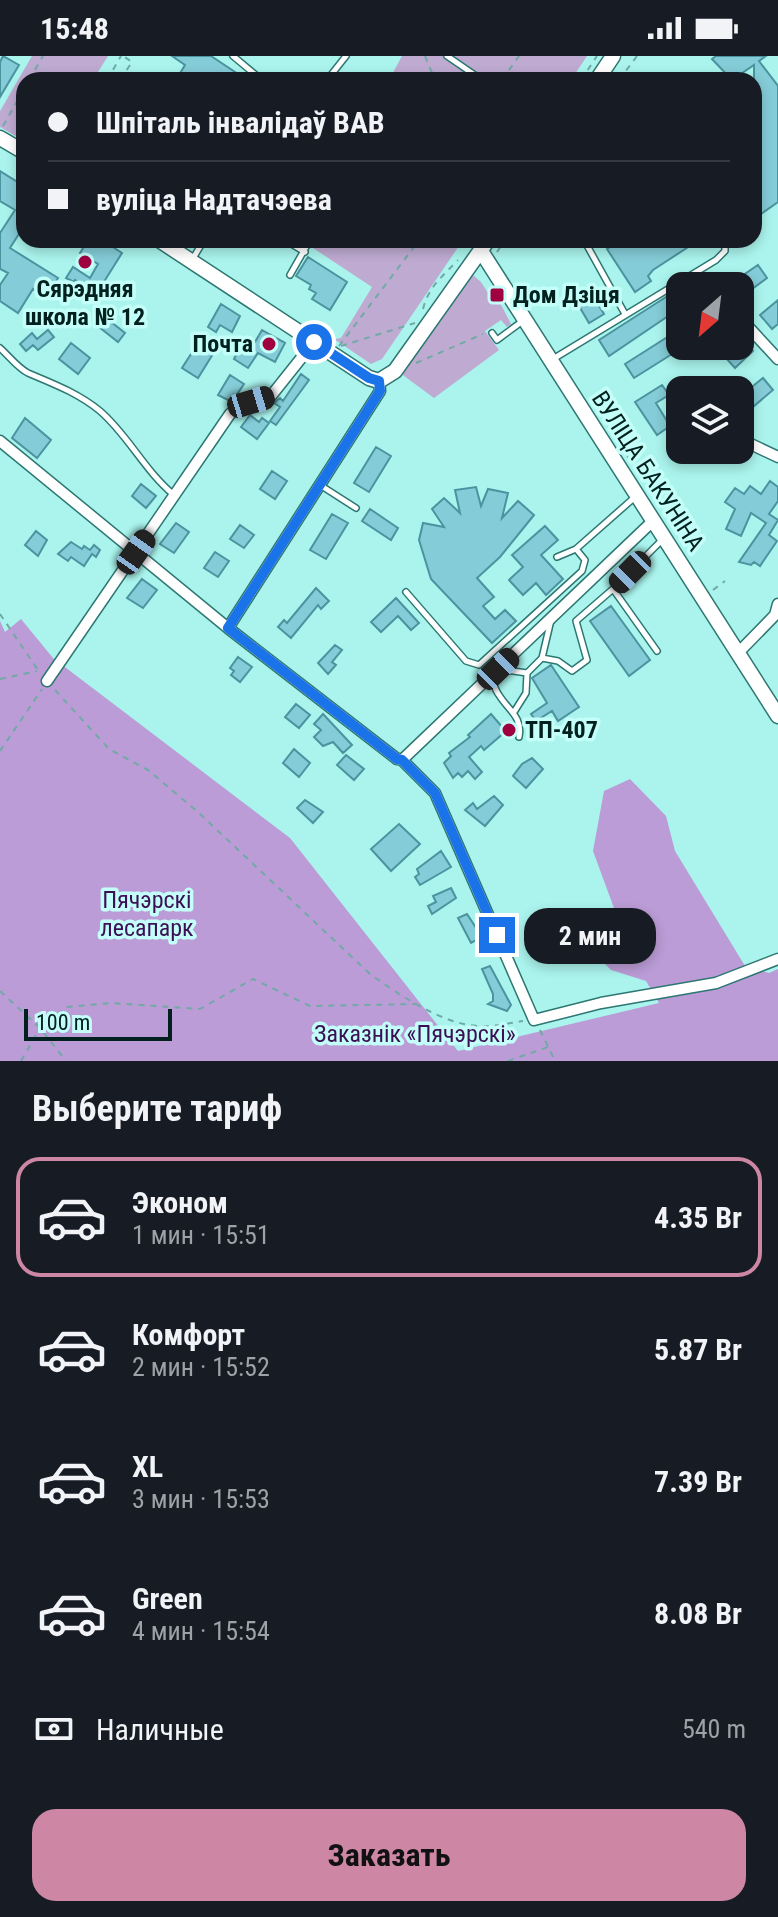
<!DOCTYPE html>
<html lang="ru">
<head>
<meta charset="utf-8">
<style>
  body { margin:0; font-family:"Roboto Condensed",sans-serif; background:#20242c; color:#f1f3f6; height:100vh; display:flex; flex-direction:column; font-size:30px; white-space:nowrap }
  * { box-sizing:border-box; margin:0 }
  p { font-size:26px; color:#9ea1a6 }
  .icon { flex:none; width:44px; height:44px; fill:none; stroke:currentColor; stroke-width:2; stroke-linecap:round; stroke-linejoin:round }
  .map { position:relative; height:1005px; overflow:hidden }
  .sheet { display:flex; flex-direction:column; background:#171b24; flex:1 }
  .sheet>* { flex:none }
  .guide { position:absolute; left:16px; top:16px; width:746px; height:176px; border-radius:24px; box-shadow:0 4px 12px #0003; display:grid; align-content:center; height:176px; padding:0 32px; background:#171b24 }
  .needle { width:52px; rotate:208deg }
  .buttons { position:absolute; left:666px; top:216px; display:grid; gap:16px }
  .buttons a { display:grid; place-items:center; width:88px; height:88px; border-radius:16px; background:#171b24; box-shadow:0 4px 12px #0003; font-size:40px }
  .scale { position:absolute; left:24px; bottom:20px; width:148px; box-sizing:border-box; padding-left:8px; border:4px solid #02201e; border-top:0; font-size:22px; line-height:28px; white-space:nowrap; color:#02201e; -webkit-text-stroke:6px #c4fef9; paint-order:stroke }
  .end { position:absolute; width:36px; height:36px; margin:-18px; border:10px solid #1a73e8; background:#fff; box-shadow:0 0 0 4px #fff }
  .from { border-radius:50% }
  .bubble { position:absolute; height:56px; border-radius:24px; background:#171b24; box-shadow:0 4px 12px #0003; font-size:26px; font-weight:700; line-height:56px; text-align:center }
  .car { position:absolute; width:24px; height:48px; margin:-24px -12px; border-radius:10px; box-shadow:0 0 6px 2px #0007; background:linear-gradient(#222 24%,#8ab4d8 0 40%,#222 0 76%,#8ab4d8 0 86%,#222 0) }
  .guide b { display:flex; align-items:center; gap:28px; height:76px; font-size:30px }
  .guide b+b { border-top:2px solid #363941 }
  .guide i { width:20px; height:20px; background:#f1f3f6 }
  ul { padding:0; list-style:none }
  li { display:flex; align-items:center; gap:24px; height:120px; margin:0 16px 12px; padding:0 16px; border:4px solid transparent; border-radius:24px }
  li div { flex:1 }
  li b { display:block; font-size:30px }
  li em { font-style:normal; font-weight:700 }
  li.on { border-color:#cd87a5 }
  li>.icon { width:72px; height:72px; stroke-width:1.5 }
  h2 { padding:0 32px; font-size:36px; line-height:96px }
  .pay { display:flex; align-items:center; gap:20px; height:88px; padding:0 32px; font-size:30px }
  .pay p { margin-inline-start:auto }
  .cta { display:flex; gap:16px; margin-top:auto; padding:16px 32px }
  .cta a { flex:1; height:92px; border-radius:24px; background:#cd87a5; color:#111; font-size:32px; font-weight:700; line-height:92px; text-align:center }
  .status { display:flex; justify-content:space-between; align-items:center; height:56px; padding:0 40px; background:#171b24; direction:ltr }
  .status svg { height:22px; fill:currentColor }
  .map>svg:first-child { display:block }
</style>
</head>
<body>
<div class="status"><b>15:48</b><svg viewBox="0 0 49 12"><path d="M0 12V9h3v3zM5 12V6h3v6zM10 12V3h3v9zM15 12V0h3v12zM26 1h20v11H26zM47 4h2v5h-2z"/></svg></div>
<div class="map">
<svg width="778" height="1005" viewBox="0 0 778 1005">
  <rect width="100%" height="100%" fill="#aaf4ed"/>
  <!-- green -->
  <path fill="#bfabd1" d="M32 0H108L93 24H24V85L0 71V55Z
    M402 0H587L571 24H389Z
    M317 184H463L382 303 371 308 334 283 341 282 372 231 313 192Z
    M467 214 481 226 492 243H498L511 268 507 271 501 264 485 275 499 294 434 342 400 317Z"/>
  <!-- forest -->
  <path fill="#bb9cd6" d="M21 563 53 602 290 782 458 995 659 947 646 925 611 914 600 903 605 885 618 863 593 795 604 735 630 723 666 760 675 795 745 910 769 917 778 913V1005H0V565L5 576Z"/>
  <!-- building -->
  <path fill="#84ccd7" stroke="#4b939e" stroke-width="2" d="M3 0 19 9 0 41V6Z
    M172 0H211L247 24H176L185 9Z
    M716 0H766L759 5 778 30V146L754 163V9L732 24 712 3Z
    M0 115 24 130V170L10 192 58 222 45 241 33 233 18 257 0 245V229L8 217 0 213V177L15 154 0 145Z
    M88 184H102L122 197 97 237 75 224 74 226 66 222 73 211 90 222 98 208 80 197Z
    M621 184H699L653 214 648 220 651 225 635 236 607 193Z
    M308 201 347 226 330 254 312 243 316 237 309 233 311 229 296 220Z
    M758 209 767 222 748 236 739 222Z
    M680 232V252L609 300 599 284Z
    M589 244 591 247 596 245 604 258 589 267 579 250Z
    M778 244V268L772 273 760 259Z
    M221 248 240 260 232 276 220 269 216 276 208 271Z
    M101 258 125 277 118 286 94 267Z
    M680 273V293L634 322 625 308Z
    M48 274 54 281 38 294 33 289 26 295 20 288 32 277 37 283Z
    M262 274 285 287 275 306 258 297 248 312 234 303 239 293 248 298Z
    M740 280 753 295 735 312 725 301 740 290Z
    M200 284 216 293 198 322 182 312Z
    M71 287 90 302 78 318 59 303Z
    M301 318 309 324 276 369 270 365 280 351 274 347 280 342 283 345Z
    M230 319 244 328 232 346 218 339Z
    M763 322 773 334 754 350 743 338Z
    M662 329 669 339 656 347 670 370 657 379 635 346Z
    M250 359 259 366 262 362 269 367 257 383 241 371Z
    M25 362 51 384 37 402 12 382Z
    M376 391 391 400 369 436 354 427Z
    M272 415 287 425 275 443 260 433Z
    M770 425 778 431V445L769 458 778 464 769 479 777 485 760 510 754 506 751 509 739 506 766 467 751 457 741 480 726 473 735 453 725 446 735 432 744 438 750 430 761 438Z
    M141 428 156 440 146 452 132 440Z
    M476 431 481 450 488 433 508 437 502 462 518 445 534 459 500 501 477 522 494 541 483 550 495 563 505 554 516 565 492 587 431 523 419 484 423 467 444 471 432 453 444 442 460 457 455 434Z
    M370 453 398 472 391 484 362 465Z
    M332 458 348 467 326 503 310 494Z
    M176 467 189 476 174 497 160 488Z
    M240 469 254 479 244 492 230 483Z
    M545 470 558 484 541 499 563 523 546 539 536 527 523 539 509 524 523 511 512 499Z
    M36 475 47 484 38 500 25 489Z
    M71 486 82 493 84 490 90 494 94 489 100 494 96 501 92 498 84 510 71 501 68 505 58 498Z
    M215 496 229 505 218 521 204 512Z
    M142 523 157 534 143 552 127 542Z
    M316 532 329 545 321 553 318 549 291 582 278 571 284 564 287 567Z
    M396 542 419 567 411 574 398 560 381 576 371 566Z
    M611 550 650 604 629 620 590 565Z
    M335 589 342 594 332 606 336 609 328 618 318 607Z
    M238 601 252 611 240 626 231 619 234 615 230 612Z
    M551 609 579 651 558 665 552 655 536 665 531 658 547 647 532 622Z
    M296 648 310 659 299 672 285 661Z
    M323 658 352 689 343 697 333 686 323 690 314 681 321 674 314 668Z
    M491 658 503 672 511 667 514 676 508 680 505 676 484 694 481 690 469 701 482 716 475 723 468 715 462 721 458 717 453 722 444 707 451 700 449 697 470 681 468 679Z
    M294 693 310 707 299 721 283 707Z
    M346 699 364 713 354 724 337 709Z
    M532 702 543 713 526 732 513 720 522 708Z
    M494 740 503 749 485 770 465 754 473 747 477 753Z
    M305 744 323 756 313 767 297 752Z
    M399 768 420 788 391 815 371 793Z
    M441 795 451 811 420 829 415 821 419 818 417 813Z
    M451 832 456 842 432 858 428 850 436 846 433 840Z
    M467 858 482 881 471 887 458 862Z
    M490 910 511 949 507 955 488 948 493 945V938L482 913Z"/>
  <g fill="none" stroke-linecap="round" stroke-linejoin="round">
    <!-- service casing -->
    <g stroke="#2d7772" stroke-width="8">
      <path id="service" d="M233 0 257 20V24
        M447 0 482 24
        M327 24 346 0
        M285 184 305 196
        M584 184 625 258
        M192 204 204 184
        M290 219 310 184
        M492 277 497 284 524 264
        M0 292C9 300 18 312 28 317 54 328 78 337 100 355 128 379 144 414 174 439
        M553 303 716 204 725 195V184
        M320 429 356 452
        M557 501 576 493 635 441
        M613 533 662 484
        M406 536 466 605 479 609 582 515 585 504 576 493
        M542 602 551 564
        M499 613 527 617
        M490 620C493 626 495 634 499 639 508 654 523 661 519 681
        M514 656 526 637 527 617 542 602 558 605 572 615 587 604 576 565 613 533 657 595"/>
    </g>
    <!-- minor casing -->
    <g stroke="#2d7772" stroke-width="13">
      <path id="minor" d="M740 262 778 303
        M740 383 778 401
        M0 385 228 572 397 703 402 704 435 737 534 964 601 947 716 927 778 903
        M228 572 380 335 379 325
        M738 597 775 559 778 548
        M47 625 230 358 239 350 271 340 314 286
        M402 704 654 464"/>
    </g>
    <!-- tertiary casing -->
    <g stroke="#2d7772" stroke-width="17">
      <path id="tertiary" d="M481 195 778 660"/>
    </g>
    <!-- secondary casing -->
    <g stroke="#2d7772" stroke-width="17">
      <path id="secondary" d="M597 24 613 0
        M0 82 24 96
        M159 184 369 322 379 325 395 315 488 184"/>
    </g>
    <!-- path -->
    <path stroke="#70aaa5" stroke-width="2" stroke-dasharray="6 6" stroke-linecap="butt" d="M425 0 435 24
      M29 24 43 0
      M107 24 121 0
      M120 24 132 6 123 0
      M502 24 519 0
      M581 24 597 0
      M619 24 637 0
      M3 70 24 33
      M497 196 505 184
      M423 253C429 230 442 221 458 204
      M339 290 414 191 415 184
      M341 290 415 267
      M416 307 483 278
      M608 370 637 415
      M713 534 725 525
      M0 558 40 617
      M0 623 37 615
      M55 634 109 693 148 714 199 757 370 918C398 938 443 969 479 970 493 971 509 967 523 965
      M0 695 42 633
      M0 935 40 972 66 1005
      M540 974 555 1005
      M21 1005 40 972 67 951 111 947 200 953 253 923 310 950 416 948
      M508 1005 548 991"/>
    <!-- service -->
    <use href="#service" stroke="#fff" stroke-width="5"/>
    <!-- minor -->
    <use href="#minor" stroke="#fff" stroke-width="10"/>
    <!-- tertiary -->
    <use href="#tertiary" stroke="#fff" stroke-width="14"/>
    <!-- secondary -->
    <use href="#secondary" stroke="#fff" stroke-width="14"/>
  </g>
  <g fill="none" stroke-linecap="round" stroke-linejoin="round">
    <!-- route -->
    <path stroke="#1a73e8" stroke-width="10" d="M314 286 369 322 379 325 380 335 228 572 397 703 402 704 435 737 497 879"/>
  </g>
  <!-- markers -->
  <g fill="#a00241" stroke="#c4fef9" stroke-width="3">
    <circle cx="85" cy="206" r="8"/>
    <rect x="489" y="231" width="16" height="16" rx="4"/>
    <circle cx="269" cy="288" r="8"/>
    <circle cx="509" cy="674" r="8"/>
  </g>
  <g text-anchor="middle" stroke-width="7" stroke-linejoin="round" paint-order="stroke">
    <!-- poi labels -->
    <g font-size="24" font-weight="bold" fill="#02201e" stroke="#c4fef9" text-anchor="start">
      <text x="85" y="241" text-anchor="middle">Сярэдняя<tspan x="85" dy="28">школа № 12</tspan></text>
      <text x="513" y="247">Дом Дзіця</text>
      <text x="253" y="296" text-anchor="end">Почта</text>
      <text x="525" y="682">ТП-407</text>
    </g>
    <!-- street labels -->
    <g font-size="24" fill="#02201e" stroke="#c4fef9">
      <text transform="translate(648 415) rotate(57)" y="8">ВУЛІЦА БАКУНІНА</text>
    </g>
    <!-- park labels -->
    <g font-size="24" fill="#3b1055" stroke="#c4fef9">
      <text x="147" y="852">Пячэрскі<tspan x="147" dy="28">лесапарк</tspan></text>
      <text x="415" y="986">Заказнік «Пячэрскі»</text>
    </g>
  </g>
</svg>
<div class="buttons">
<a><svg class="needle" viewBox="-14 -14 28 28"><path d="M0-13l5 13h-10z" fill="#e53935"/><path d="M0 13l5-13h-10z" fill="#9ea1a6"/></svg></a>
<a><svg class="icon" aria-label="layers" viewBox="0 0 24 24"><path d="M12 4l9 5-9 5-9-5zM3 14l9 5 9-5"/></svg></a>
</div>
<div class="scale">100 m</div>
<i class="end from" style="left:314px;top:286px"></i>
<i class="end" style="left:497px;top:879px"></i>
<div class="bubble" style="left:524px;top:852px;width:132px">2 мин</div>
<i class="car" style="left:251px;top:346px;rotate:73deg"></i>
<i class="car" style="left:136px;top:496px;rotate:35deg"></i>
<i class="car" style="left:630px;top:516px;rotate:225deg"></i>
<i class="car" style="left:498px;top:613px;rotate:46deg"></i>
<div class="guide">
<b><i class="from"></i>Шпіталь інвалідаў ВАВ</b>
<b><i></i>вуліца Надтачэева</b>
</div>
</div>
<section class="sheet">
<h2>Выберите тариф</h2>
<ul>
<li class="on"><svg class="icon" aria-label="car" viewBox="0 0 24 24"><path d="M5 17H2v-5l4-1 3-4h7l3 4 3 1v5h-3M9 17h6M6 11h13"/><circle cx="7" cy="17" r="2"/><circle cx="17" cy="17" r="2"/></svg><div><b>Эконом</b><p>1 мин · 15:51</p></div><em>4.35 Br</em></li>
<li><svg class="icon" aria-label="car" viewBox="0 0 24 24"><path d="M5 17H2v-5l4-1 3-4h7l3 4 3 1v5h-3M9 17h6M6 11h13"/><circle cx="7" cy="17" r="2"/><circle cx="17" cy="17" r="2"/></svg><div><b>Комфорт</b><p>2 мин · 15:52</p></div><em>5.87 Br</em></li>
<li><svg class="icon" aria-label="car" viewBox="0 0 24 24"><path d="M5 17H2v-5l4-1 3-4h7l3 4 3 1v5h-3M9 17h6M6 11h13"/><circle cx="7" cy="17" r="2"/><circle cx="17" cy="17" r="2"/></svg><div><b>XL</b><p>3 мин · 15:53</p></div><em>7.39 Br</em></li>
<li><svg class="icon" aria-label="car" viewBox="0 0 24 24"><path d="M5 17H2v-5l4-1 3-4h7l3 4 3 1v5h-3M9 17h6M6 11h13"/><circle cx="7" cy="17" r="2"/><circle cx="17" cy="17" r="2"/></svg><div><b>Green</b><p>4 мин · 15:54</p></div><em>8.08 Br</em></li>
</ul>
<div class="pay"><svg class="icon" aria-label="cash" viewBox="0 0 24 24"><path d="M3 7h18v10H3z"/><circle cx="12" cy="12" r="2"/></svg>Наличные<p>540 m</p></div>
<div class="cta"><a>Заказать</a></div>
</section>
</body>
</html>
